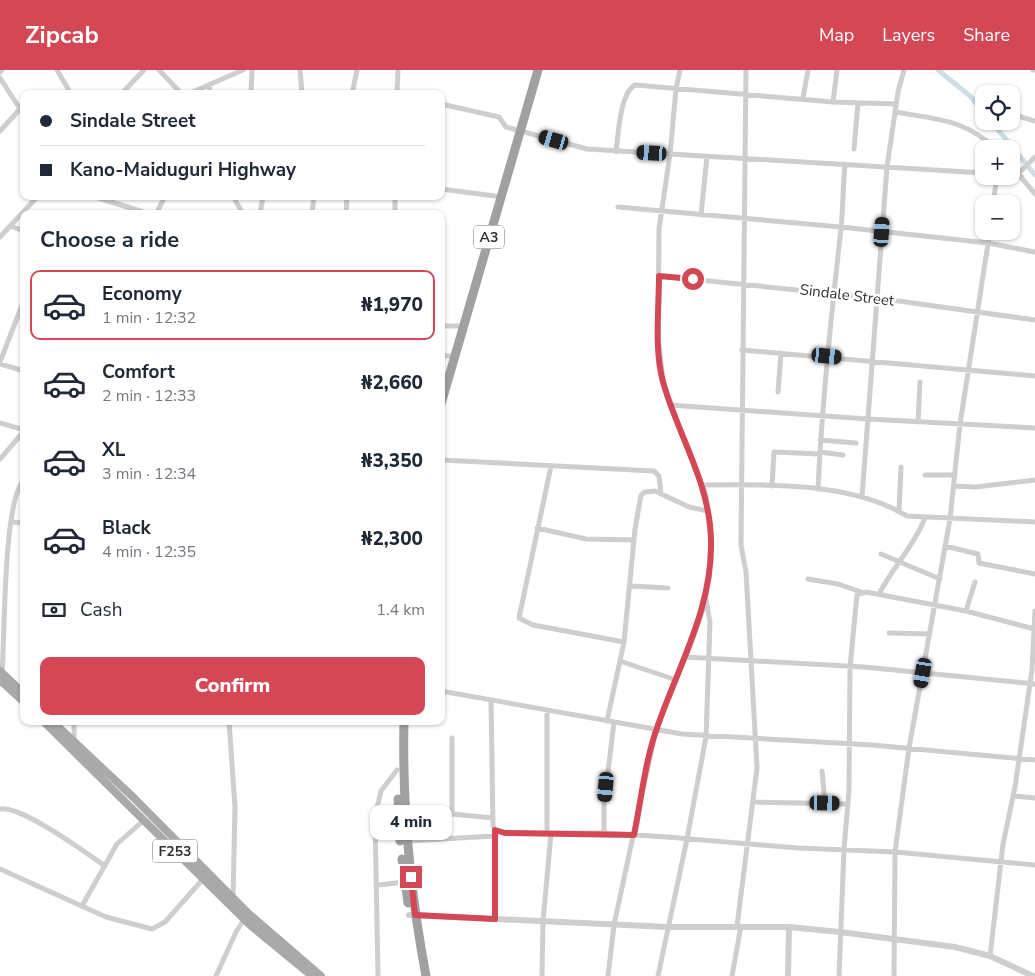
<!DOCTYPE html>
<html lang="en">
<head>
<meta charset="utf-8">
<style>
  body { margin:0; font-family:"Nunito Sans",sans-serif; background:#f6f6f7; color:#1f2937; height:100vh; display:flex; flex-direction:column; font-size:19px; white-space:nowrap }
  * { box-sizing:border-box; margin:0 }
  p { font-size:16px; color:#747a83 }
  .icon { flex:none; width:28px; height:28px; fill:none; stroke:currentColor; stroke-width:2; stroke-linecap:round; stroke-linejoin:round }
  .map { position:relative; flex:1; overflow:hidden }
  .details { position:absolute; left:20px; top:140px; width:425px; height:515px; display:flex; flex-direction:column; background:#fff; border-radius:10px; box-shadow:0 1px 4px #0004 }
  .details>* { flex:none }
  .hud { position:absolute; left:20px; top:20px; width:425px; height:110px; border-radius:10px; box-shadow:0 1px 4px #0004; display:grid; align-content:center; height:110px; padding:0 20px; background:#fff }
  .tools { position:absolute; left:975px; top:15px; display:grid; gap:10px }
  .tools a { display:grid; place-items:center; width:45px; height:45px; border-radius:10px; background:#fff; box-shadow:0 1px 4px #0004; font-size:25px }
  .end { position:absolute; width:22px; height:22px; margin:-11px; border:6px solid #d44855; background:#fff; box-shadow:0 0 0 2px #fff }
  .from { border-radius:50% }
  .bubble { position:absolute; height:35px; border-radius:10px; background:#fff; box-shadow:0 1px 4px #0004; font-size:16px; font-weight:800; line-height:35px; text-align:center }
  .car { position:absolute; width:15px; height:30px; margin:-15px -8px; border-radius:6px; box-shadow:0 0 4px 1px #0007; background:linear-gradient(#222 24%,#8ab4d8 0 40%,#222 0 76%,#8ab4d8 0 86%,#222 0) }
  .hud b { display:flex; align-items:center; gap:18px; height:48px; font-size:19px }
  .hud b+b { border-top:1px solid #e0e1e3 }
  .hud i { width:12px; height:12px; background:#1f2937 }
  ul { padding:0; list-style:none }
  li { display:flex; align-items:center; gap:15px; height:70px; margin:0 10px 8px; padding:0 10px; border:2px solid transparent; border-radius:10px }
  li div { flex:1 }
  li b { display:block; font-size:19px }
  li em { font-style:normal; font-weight:800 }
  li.active { border-color:#d44855 }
  li>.icon { width:45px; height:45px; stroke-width:1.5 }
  h2 { padding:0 20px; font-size:22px; line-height:60px }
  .pay { display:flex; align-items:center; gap:12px; height:55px; padding:0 20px; font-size:19px }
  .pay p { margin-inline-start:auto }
  .button { display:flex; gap:10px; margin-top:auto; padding:10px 20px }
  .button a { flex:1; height:58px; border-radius:10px; background:#d44855; color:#fff; font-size:20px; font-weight:800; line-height:58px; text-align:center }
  header { display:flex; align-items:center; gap:30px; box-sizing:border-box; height:70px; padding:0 25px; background:#d44855; color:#fff }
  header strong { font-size:24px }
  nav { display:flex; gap:28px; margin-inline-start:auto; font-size:18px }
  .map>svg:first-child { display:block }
</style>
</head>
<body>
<header>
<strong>Zipcab</strong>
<nav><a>Map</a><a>Layers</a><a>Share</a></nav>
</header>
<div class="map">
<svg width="1035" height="906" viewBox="0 0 1035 906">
  <rect width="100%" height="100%" fill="#fff"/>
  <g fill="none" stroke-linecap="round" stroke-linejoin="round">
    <!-- canal -->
    <path stroke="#cddee8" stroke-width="5" d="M938 0 970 26 984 43
      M991 51 1035 105"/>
    <!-- minor -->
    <path stroke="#cecece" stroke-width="5" d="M57 0 71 24
      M159 0 182 24
      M300 0 302 24
      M680 0 676 19 670 84 984 103
      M1033 0H1035
      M0 2 2 0
      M0 8 24 45
      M121 24 144 0
      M188 24 243 0
      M209 24 210 15
      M251 24 252 0
      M352 24 357 0
      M397 24 398 0
      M803 28 808 0
      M833 32 837 0
      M441 34 499 47 506 57 587 79 670 84 659 159 658 268 663 309 670 335 706 425 711 470 709 508 703 539 692 571 656 659 614 855 608 906
      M895 42C935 49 965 49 996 79
      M1011 44 1035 51
      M0 61 20 39
      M854 79 858 33
      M616 82C618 66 620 23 635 15L833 32 896 34
      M1011 95 1035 124
      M1019 103 1035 87
      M1011 106 1022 107
      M441 119 495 126
      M92 126 150 144
      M233 126 243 144
      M993 134 997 106
      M618 137 841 157 988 173 1035 182
      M156 144 165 126
      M260 144 263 126
      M312 144 314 126
      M346 144 347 126
      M395 144V126
      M701 145 707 86
      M10 156 24 161
      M0 167 38 126
      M659 206 877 228 1035 250
      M441 256H458
      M742 280 1035 306
      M441 285 449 286
      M0 292 24 230
      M0 294 24 301
      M778 322 781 283
      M670 335 868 349 1035 358
      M918 352 920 312
      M0 353 24 360
      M820 370 856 373
      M820 382 843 385
      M0 389 24 361
      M441 390 654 401 659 406 661 424
      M551 396 519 548 533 555 624 572
      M925 405H955
      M702 415C766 414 851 412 907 446L1035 452
      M772 416 774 382 819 384
      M954 416 976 417 1035 410
      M818 419C822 332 831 246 841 159 843 138 843 116 845 94
      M862 427 887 97 898 22 904 0
      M899 441 901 397
      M11 452 24 453
      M537 458 586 469 634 470
      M945 476 978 484 979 493 1035 504
      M881 484 940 509
      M808 509 838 514 861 522
      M631 516 668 518
      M879 524C893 497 914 476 925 448
      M966 541 975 512
      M889 563 930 564
      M685 587 864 597 1035 614
      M620 591 676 610
      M2 603C5 567 3 430 24 410
      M441 621 682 664 872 675 1035 690
      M491 630 493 756 495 760V849
      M229 651 235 737 233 828
      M607 651 624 572 635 459 641 425 645 422 655 421 689 437 708 441
      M74 671V651
      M822 701 825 733
      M1013 726 1035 728
      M755 732 848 734
      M0 739C21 735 85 782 105 796
      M405 743 452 744 493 748
      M452 744V668
      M495 760 505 763H604L667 767 798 778 895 782 1035 795
      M604 763V735L614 652
      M547 764V640
      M407 771 495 766
      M0 799 106 847 152 859 165 852 203 809
      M378 815 405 812
      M82 836 117 774 144 750
      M737 856 757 698 746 502 741 475 746 0
      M990 886 1003 774 1015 717 1032 600 1035 541
      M216 906 236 862 245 848
      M378 906 375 746 381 721 397 700
      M542 906 543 851 551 764
      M658 906 687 769 706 667 710 553 706 529
      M732 906 741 856
      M839 906 844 779 849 720 850 597 857 525 866 522 966 541 1035 559
      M894 906 895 782 909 678 950 449 960 354 990 161"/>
    <!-- tertiary -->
    <path stroke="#cecece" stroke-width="6" d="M409 845 668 857H789L840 862 955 877 990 886 1033 906
      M788 906 789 857"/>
    <!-- primary -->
    <path stroke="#a9a9a9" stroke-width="8" d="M0 601 24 624
      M0 610 24 632
      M43 651 250 855 312 906
      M52 651 134 728 249 844 321 906"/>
    <!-- trunk -->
    <path stroke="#a0a0a0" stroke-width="9" d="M441 334 538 0
      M404 651C402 737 410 821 426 906
      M398 729 400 771
      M402 789 408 833"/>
  </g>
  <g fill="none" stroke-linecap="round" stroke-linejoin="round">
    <!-- route -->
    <path stroke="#d44855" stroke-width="6" d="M411 807 415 845 495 849V760L505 763 634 765C641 731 645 691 657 658 678 596 713 538 711 470 710 413 678 365 663 312 654 279 659 240 659 206L693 209"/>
  </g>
  <g text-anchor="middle" stroke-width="5" stroke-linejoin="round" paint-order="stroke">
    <!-- shield labels -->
    <g fill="#fff" stroke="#6f6f6f" stroke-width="1">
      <rect x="474" y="155.5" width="30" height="23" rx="4"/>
      <rect x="152.5" y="769.5" width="45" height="23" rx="4"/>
    </g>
    <g font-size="14" font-weight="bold" fill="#313131">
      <text x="489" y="172">A3</text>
      <text x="175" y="786">F253</text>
    </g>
    <!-- street labels -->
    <g font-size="15" fill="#313131" stroke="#fff">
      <text transform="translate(847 225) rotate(7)" y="5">Sindale Street</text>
    </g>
  </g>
</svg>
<div class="tools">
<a><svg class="icon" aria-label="locate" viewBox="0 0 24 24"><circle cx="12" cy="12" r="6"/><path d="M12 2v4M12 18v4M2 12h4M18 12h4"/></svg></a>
<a>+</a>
<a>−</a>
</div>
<i class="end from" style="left:693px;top:209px"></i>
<i class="end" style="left:411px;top:807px"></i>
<div class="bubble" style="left:370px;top:735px;width:82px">4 min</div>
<i class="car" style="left:554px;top:70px;rotate:286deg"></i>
<i class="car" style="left:652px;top:83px;rotate:273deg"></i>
<i class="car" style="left:882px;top:162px;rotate:4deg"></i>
<i class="car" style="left:827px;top:286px;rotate:96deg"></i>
<i class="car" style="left:923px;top:603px;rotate:190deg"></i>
<i class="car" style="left:606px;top:717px;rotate:185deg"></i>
<i class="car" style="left:825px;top:733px;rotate:91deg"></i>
<div class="hud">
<b><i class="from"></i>Sindale Street</b>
<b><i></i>Kano-Maiduguri Highway</b>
</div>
<section class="details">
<h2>Choose a ride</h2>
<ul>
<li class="active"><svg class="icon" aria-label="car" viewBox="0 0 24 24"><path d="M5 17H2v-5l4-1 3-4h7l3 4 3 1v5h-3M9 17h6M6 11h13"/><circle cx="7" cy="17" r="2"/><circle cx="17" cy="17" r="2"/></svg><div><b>Economy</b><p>1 min · 12:32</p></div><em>₦1,970</em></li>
<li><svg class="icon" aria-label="car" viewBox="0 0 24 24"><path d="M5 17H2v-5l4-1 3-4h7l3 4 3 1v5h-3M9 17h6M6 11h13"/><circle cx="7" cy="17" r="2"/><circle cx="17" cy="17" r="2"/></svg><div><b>Comfort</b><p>2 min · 12:33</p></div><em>₦2,660</em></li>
<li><svg class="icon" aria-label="car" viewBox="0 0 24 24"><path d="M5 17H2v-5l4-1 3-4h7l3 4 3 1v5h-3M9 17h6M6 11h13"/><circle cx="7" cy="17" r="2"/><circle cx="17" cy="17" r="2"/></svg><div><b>XL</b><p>3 min · 12:34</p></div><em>₦3,350</em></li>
<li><svg class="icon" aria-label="car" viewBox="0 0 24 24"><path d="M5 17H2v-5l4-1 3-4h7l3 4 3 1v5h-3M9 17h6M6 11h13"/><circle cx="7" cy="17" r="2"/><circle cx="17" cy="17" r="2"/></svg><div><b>Black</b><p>4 min · 12:35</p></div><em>₦2,300</em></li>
</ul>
<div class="pay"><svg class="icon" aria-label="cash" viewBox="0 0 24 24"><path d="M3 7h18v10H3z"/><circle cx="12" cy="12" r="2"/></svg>Cash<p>1.4 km</p></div>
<div class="button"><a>Confirm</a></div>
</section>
</div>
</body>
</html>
